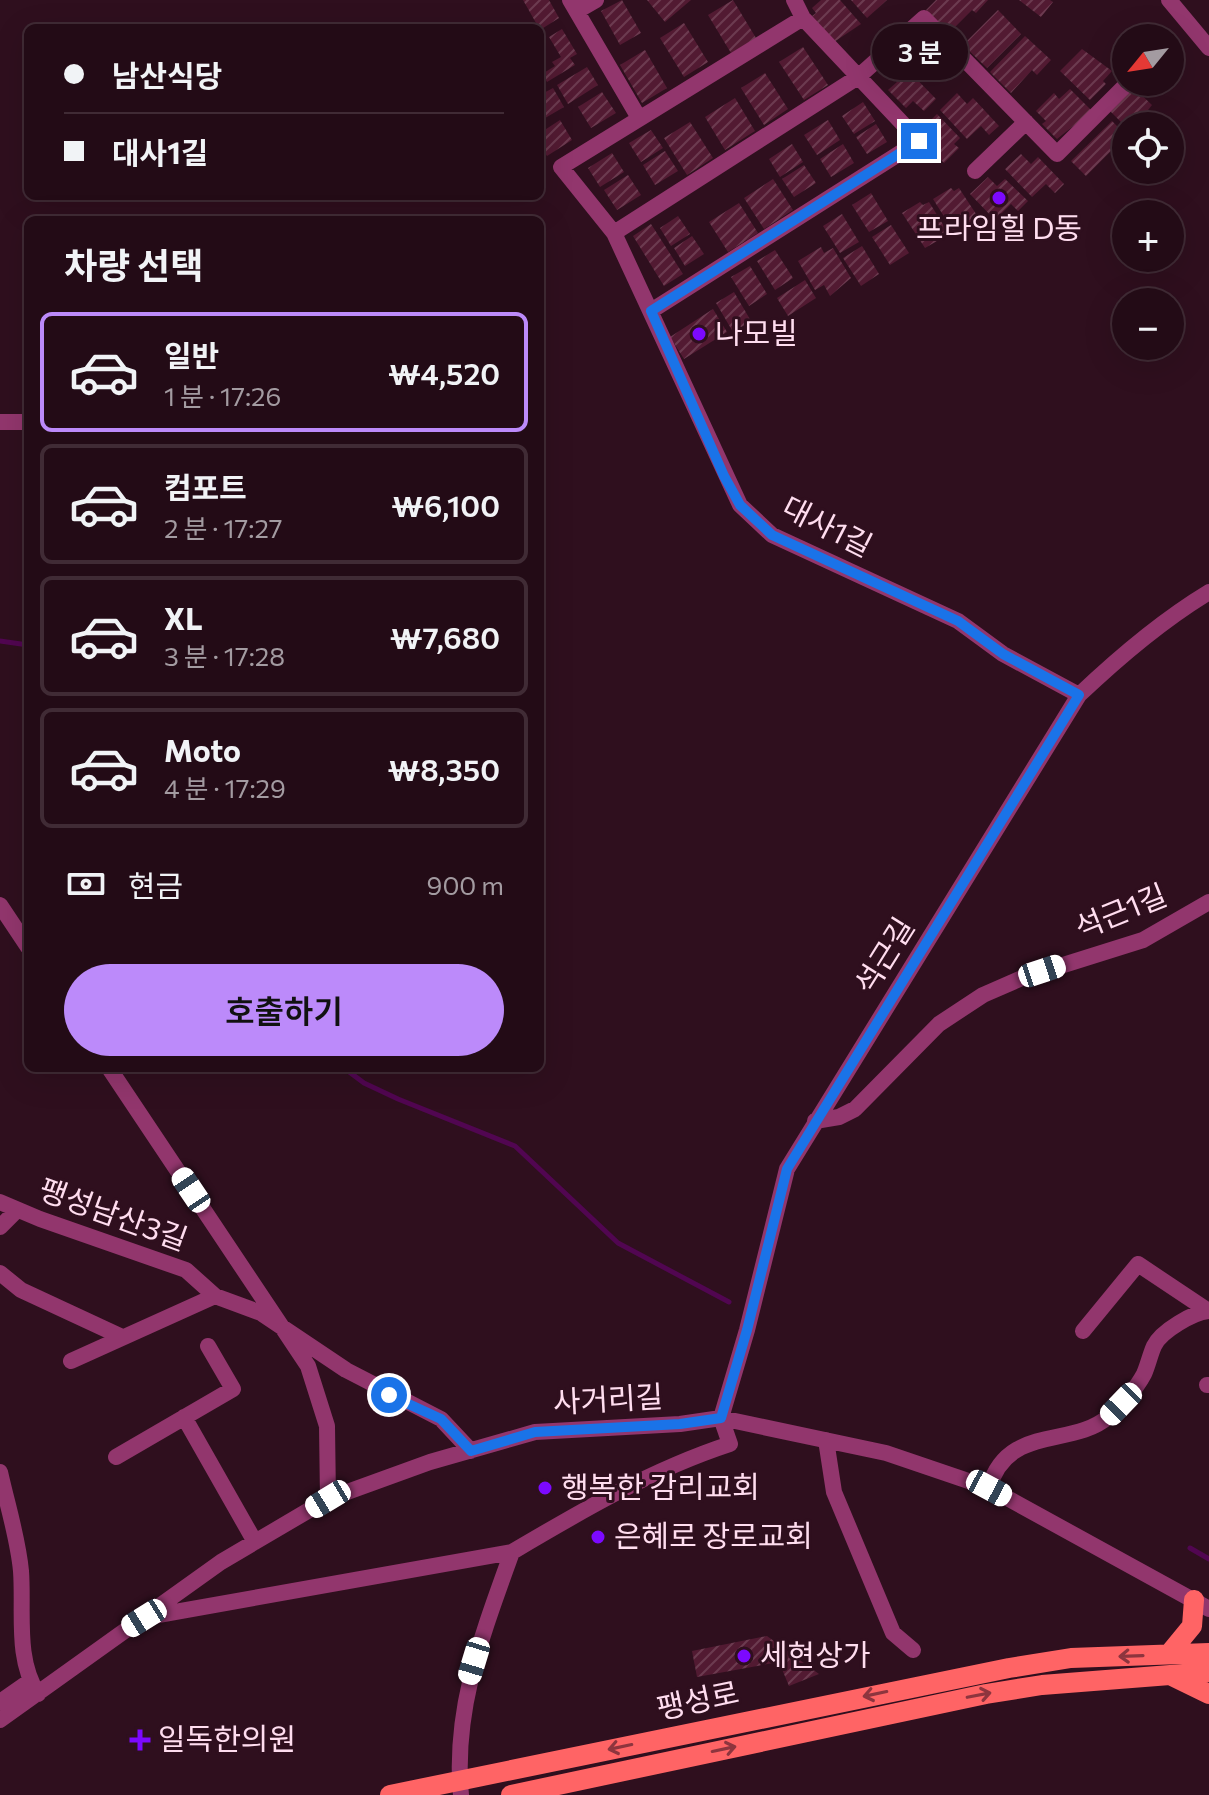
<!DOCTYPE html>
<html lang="ko">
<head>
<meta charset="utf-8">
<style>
  body { margin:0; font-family:Commissioner,"Noto Sans KR",sans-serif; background:#2f1923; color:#f1f3f6; height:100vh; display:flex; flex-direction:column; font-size:30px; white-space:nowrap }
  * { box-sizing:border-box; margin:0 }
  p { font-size:26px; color:#a39ba1 }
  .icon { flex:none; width:44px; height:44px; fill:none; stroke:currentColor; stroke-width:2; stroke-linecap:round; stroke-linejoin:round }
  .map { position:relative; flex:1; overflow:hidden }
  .panel { position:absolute; left:24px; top:216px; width:520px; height:856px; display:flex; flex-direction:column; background:#230b16; border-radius:12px; box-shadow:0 8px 32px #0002,0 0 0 2px #402b35 }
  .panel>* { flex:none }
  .hud { position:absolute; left:24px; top:24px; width:520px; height:176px; border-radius:12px; box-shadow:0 8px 32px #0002,0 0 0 2px #402b35; display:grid; align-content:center; height:176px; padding:0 40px; background:#230b16 }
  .needle { width:52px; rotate:240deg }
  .fabs { position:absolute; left:1112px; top:24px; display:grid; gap:16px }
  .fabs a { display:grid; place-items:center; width:72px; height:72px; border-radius:50%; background:#230b16; box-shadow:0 8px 32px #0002,0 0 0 2px #402b35; font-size:40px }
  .end { position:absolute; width:36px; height:36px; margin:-18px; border:10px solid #1a73e8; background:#fff; box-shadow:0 0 0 4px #fff }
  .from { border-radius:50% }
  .bubble { position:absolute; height:56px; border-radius:28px; background:#230b16; box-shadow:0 8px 32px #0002,0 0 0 2px #402b35; font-size:26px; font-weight:600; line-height:56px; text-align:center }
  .car { position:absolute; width:24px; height:48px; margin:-24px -12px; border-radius:10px; box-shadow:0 0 6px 2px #0007; background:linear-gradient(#fff 24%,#345 0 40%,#fff 0 76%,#345 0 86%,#fff 0) }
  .hud b { display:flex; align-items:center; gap:28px; height:76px; font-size:30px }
  .hud b+b { border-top:2px solid #402b35 }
  .hud i { width:20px; height:20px; background:#f1f3f6 }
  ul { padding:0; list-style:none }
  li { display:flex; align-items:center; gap:24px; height:120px; margin:0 16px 12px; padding:0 24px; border:4px solid #402b35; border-radius:12px }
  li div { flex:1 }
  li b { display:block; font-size:30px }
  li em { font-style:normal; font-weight:600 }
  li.selected { border-color:#bc8afa }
  li>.icon { width:72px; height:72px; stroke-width:1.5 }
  h2 { padding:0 40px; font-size:36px; line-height:96px }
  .pay { display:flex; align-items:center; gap:20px; height:88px; padding:0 40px; font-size:30px }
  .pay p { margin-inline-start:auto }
  .action { display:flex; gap:16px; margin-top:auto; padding:16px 40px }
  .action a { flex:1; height:92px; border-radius:48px; background:#bc8afa; color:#111; font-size:32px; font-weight:600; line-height:92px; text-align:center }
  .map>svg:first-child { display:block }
</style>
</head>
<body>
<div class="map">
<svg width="1209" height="1795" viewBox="0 0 1209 1795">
  <defs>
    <pattern id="building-hatch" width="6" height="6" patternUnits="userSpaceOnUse" patternTransform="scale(2)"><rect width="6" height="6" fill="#521a32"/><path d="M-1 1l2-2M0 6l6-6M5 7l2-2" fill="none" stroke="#6c3b50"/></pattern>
  </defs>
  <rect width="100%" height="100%" fill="#2f0f1e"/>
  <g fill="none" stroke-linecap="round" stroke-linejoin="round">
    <!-- stream -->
    <path stroke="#510651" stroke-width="5" d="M0 641 28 645
      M344 1068 364 1083 398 1099 515 1146 618 1243 729 1302
      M1190 1548 1209 1559"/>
  </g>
  <!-- building -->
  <path fill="url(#building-hatch)" d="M523 0H549L559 18 540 30Z
    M622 0 641 33 620 45 601 11Z
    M647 0H691L665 22Z
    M733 0 756 38 731 53 708 15Z
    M821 0H840L861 24 834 42 812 16 816 13 812 8Z
    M851 0H887L867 18Z
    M936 0H988L976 13 972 10 949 33 926 10Z
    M1019 0H1050L1053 2 1041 17Z
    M998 10 1021 34 987 68 963 45Z
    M684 23 708 62 684 77 660 38Z
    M562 29 577 54 570 58 575 65 547 82 542 74 555 66 552 62 561 57 549 37Z
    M1025 36 1051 60 1037 75 1032 70 1011 93 990 72Z
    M803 47 828 85 804 100 779 62Z
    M1082 49 1112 71 1103 81 1106 84 1090 100 1060 71Z
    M645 50 667 88 642 103 620 65Z
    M899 61 936 99 924 111 913 101 906 108 888 90 897 82 887 72Z
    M587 67 598 85 568 104 557 85Z
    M765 73 788 109 764 125 741 88Z
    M1133 87 1152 105 1148 110 1158 119 1151 126H1125L1110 111Z
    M553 88 564 107 540 121V95Z
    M1070 89 1092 111 1057 139 1042 124 1046 121 1036 111 1054 93 1059 99Z
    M602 92 616 113 591 128 578 107Z
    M957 93 967 104 973 98 999 126 989 135 981 126 967 139 940 110Z
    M735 98 755 131 725 150 705 117Z
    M863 102 875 121 854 134 842 116Z
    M937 114 960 138 954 144 959 148 944 163 916 135Z
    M560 120 572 140 547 156 540 146V133Z
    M828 120 840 140 817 155 804 135Z
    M1112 121 1126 135V154L1117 145 1086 176 1071 161Z
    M690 122 713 158 687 175 664 138Z
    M876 124 887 142 867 154 856 137Z
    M651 130 663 148 641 162 629 143Z
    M792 144 803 162 780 177 769 159Z
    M843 144 854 163 831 177 820 159Z
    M665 151 678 171 655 185 643 165Z
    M612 153 624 172 600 187 588 168Z
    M1021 154 1031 164 1038 157 1064 184 1055 193 1046 184 1032 197 1005 169Z
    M804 165 816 183 794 197 782 179Z
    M628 175 641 195 617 210 604 190Z
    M988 177 997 186 1005 179 1028 201 1018 211 1011 204 995 220 970 194Z
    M773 179 793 210 764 229 744 198Z
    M951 188 954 191 959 188 980 220 955 234 933 199Z
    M871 193 888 221 869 232 852 205Z
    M920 202 923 205 929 202 949 234 925 248 902 213Z
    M739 203 758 233 728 252 709 222Z
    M842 214 859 242 840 253 823 226Z
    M678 216 690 234 671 246 660 228Z
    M651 224 683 274 664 286 633 236Z
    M891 225 909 253 890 265 872 237Z
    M692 236 704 254 685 266 674 248Z
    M862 246 879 274 861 286 843 258Z
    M821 247 824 253 833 248 851 278 830 296 824 285 815 290 798 261Z
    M775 250 793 278 775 290 757 261Z
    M750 266 767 294 749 306 731 277Z
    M805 280 816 298 788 316 777 298Z
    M734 292 751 321 733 332 716 303Z
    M713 309 727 332 684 359 670 337Z
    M767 1636 819 1674 789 1686 779 1662 697 1677 692 1651Z"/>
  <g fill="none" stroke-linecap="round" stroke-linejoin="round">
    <!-- minor -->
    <path stroke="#92366d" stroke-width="16" d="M570 0 639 118
      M794 0 803 18
      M1169 0 1209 48
      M577 11 596 0
      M975 171 1026 122
      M614 233 858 77 924 18 1057 154 1129 82
      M651 311 919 141 803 18 561 167 614 233 740 505 772 535 958 621 1003 654 1079 695
      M0 422H28
      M0 905 28 947
      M109 1068 308 1366 327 1426 328 1499
      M815 1121 839 1117 855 1109 939 1024 983 995 1022 978 1143 940 1209 902
      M0 1202 40 1219 186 1270 215 1296 261 1313 346 1370 441 1419 471 1451
      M0 1227 16 1211
      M0 1273 21 1290 120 1336
      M1083 1331 1138 1264 1207 1310
      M71 1361 215 1296
      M1207 1385H1209
      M184 1417 255 1542
      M826 1440 834 1492 893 1633 913 1650
      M116 1457 233 1389 208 1346
      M0 1472C7 1504 18 1538 21 1571 24 1612 15 1658 38 1694
      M989 1488C1007 1424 1072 1448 1108 1417 1121 1406 1136 1389 1144 1374 1148 1365 1150 1355 1154 1346 1161 1331 1194 1312 1209 1311
      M147 1617 512 1552
      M0 1702 30 1681
      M0 1720 221 1562 328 1499 430 1462 535 1432 680 1424 721 1418 886 1453 989 1488 1209 1609
      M461 1795C453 1708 483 1633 512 1552 583 1510 651 1470 730 1444L721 1418 747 1330 787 1169 1079 695C1120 656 1161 621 1209 592"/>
    <!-- major -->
    <path stroke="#ff6465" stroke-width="20" d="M1169 1654 1192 1626 1194 1600
      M1170 1675 1209 1694
      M390 1795 1009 1668 1071 1658 1209 1653
      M511 1795 986 1694 1042 1685 1209 1672"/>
  </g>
  <!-- one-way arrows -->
  <defs><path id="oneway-shaft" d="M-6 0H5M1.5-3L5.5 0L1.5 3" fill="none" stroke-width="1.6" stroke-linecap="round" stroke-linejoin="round" transform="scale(2)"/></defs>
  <g stroke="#8d353e">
    <use href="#oneway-shaft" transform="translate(1131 1656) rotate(178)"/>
    <use href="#oneway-shaft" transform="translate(875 1694) rotate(168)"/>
    <use href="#oneway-shaft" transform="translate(979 1695) rotate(-11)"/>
    <use href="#oneway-shaft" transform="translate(620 1747) rotate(168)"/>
    <use href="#oneway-shaft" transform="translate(724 1749) rotate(-12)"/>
  </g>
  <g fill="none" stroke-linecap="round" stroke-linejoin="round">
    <!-- route -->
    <path stroke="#1a73e8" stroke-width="10" d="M389 1395 441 1419 471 1451 535 1432 680 1424 721 1418 747 1330 787 1169 1079 695 1003 654 958 621 772 535 740 505 724 476 651 311 919 141"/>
  </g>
  <!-- markers -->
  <g fill="#7c09ff" stroke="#2f0f1e" stroke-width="3">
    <circle cx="999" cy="198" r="8"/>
    <circle cx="699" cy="334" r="8"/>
    <circle cx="545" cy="1488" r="8"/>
    <circle cx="598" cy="1537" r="8"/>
    <circle cx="744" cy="1656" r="8"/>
    <path d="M136 1728h8v8h8v8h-8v8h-8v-8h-8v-8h8z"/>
  </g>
  <g text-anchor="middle" stroke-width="6" stroke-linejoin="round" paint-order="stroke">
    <!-- poi labels -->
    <g font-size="30" fill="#ffddef" stroke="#2f0f1e" text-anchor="start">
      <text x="999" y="239" text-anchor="middle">프라임힐 D동</text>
      <text x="715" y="344">나모빌</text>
      <text x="561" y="1498">행복한 감리교회</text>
      <text x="614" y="1547">은혜로 장로교회</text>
      <text x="760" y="1666">세현상가</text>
      <text x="158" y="1750">일독한의원</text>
    </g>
    <!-- street labels -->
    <g font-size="30" fill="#ffddef" stroke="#2f0f1e">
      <text transform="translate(827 527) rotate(27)" y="10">대사1길</text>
      <text transform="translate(1121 912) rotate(-22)" y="10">석근1길</text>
      <text transform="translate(885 956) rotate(-58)" y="10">석근길</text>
      <text transform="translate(113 1215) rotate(20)" y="10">팽성남산3길</text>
      <text transform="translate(608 1400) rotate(-3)" y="10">사거리길</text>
      <text transform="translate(698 1701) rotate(-12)" y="10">팽성로</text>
    </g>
  </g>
</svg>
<div class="fabs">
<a><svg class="needle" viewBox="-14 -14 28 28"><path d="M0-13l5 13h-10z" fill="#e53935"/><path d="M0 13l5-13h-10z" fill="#a39ba1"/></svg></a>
<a><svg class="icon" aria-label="locate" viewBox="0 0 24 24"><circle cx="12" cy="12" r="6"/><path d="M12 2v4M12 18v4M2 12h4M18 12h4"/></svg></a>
<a>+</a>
<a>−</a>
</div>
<i class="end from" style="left:389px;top:1395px"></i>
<i class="end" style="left:919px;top:141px"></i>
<div class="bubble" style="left:872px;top:24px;width:96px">3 분</div>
<i class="car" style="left:1042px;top:971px;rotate:72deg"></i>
<i class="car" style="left:191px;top:1190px;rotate:326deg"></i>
<i class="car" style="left:1121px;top:1404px;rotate:224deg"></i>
<i class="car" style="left:989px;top:1488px;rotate:118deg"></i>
<i class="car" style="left:328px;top:1499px;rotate:239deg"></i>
<i class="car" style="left:144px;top:1618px;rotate:238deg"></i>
<i class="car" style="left:474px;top:1661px;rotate:197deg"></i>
<div class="hud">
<b><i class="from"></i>남산식당</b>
<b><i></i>대사1길</b>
</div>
<section class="panel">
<h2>차량 선택</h2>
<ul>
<li class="selected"><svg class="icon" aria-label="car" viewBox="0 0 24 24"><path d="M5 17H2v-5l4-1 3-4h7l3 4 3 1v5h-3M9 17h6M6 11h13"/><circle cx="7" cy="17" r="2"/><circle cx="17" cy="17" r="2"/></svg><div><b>일반</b><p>1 분 · 17:26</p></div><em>₩4,520</em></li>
<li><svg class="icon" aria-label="car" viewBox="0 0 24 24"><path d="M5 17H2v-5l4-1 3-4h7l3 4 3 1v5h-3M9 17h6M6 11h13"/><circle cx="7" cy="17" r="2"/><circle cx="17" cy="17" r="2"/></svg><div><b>컴포트</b><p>2 분 · 17:27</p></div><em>₩6,100</em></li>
<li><svg class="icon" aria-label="car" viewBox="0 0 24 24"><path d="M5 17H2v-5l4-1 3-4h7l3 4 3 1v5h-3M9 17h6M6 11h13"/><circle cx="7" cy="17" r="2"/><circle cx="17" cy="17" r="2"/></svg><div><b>XL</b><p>3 분 · 17:28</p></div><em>₩7,680</em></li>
<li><svg class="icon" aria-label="car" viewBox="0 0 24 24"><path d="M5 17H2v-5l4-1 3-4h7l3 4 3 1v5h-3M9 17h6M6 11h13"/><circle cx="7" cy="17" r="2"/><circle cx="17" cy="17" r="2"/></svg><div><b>Moto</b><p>4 분 · 17:29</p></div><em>₩8,350</em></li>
</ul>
<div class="pay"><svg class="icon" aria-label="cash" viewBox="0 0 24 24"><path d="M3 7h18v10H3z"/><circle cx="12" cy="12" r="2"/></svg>현금<p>900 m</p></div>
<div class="action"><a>호출하기</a></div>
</section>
</div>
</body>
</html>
